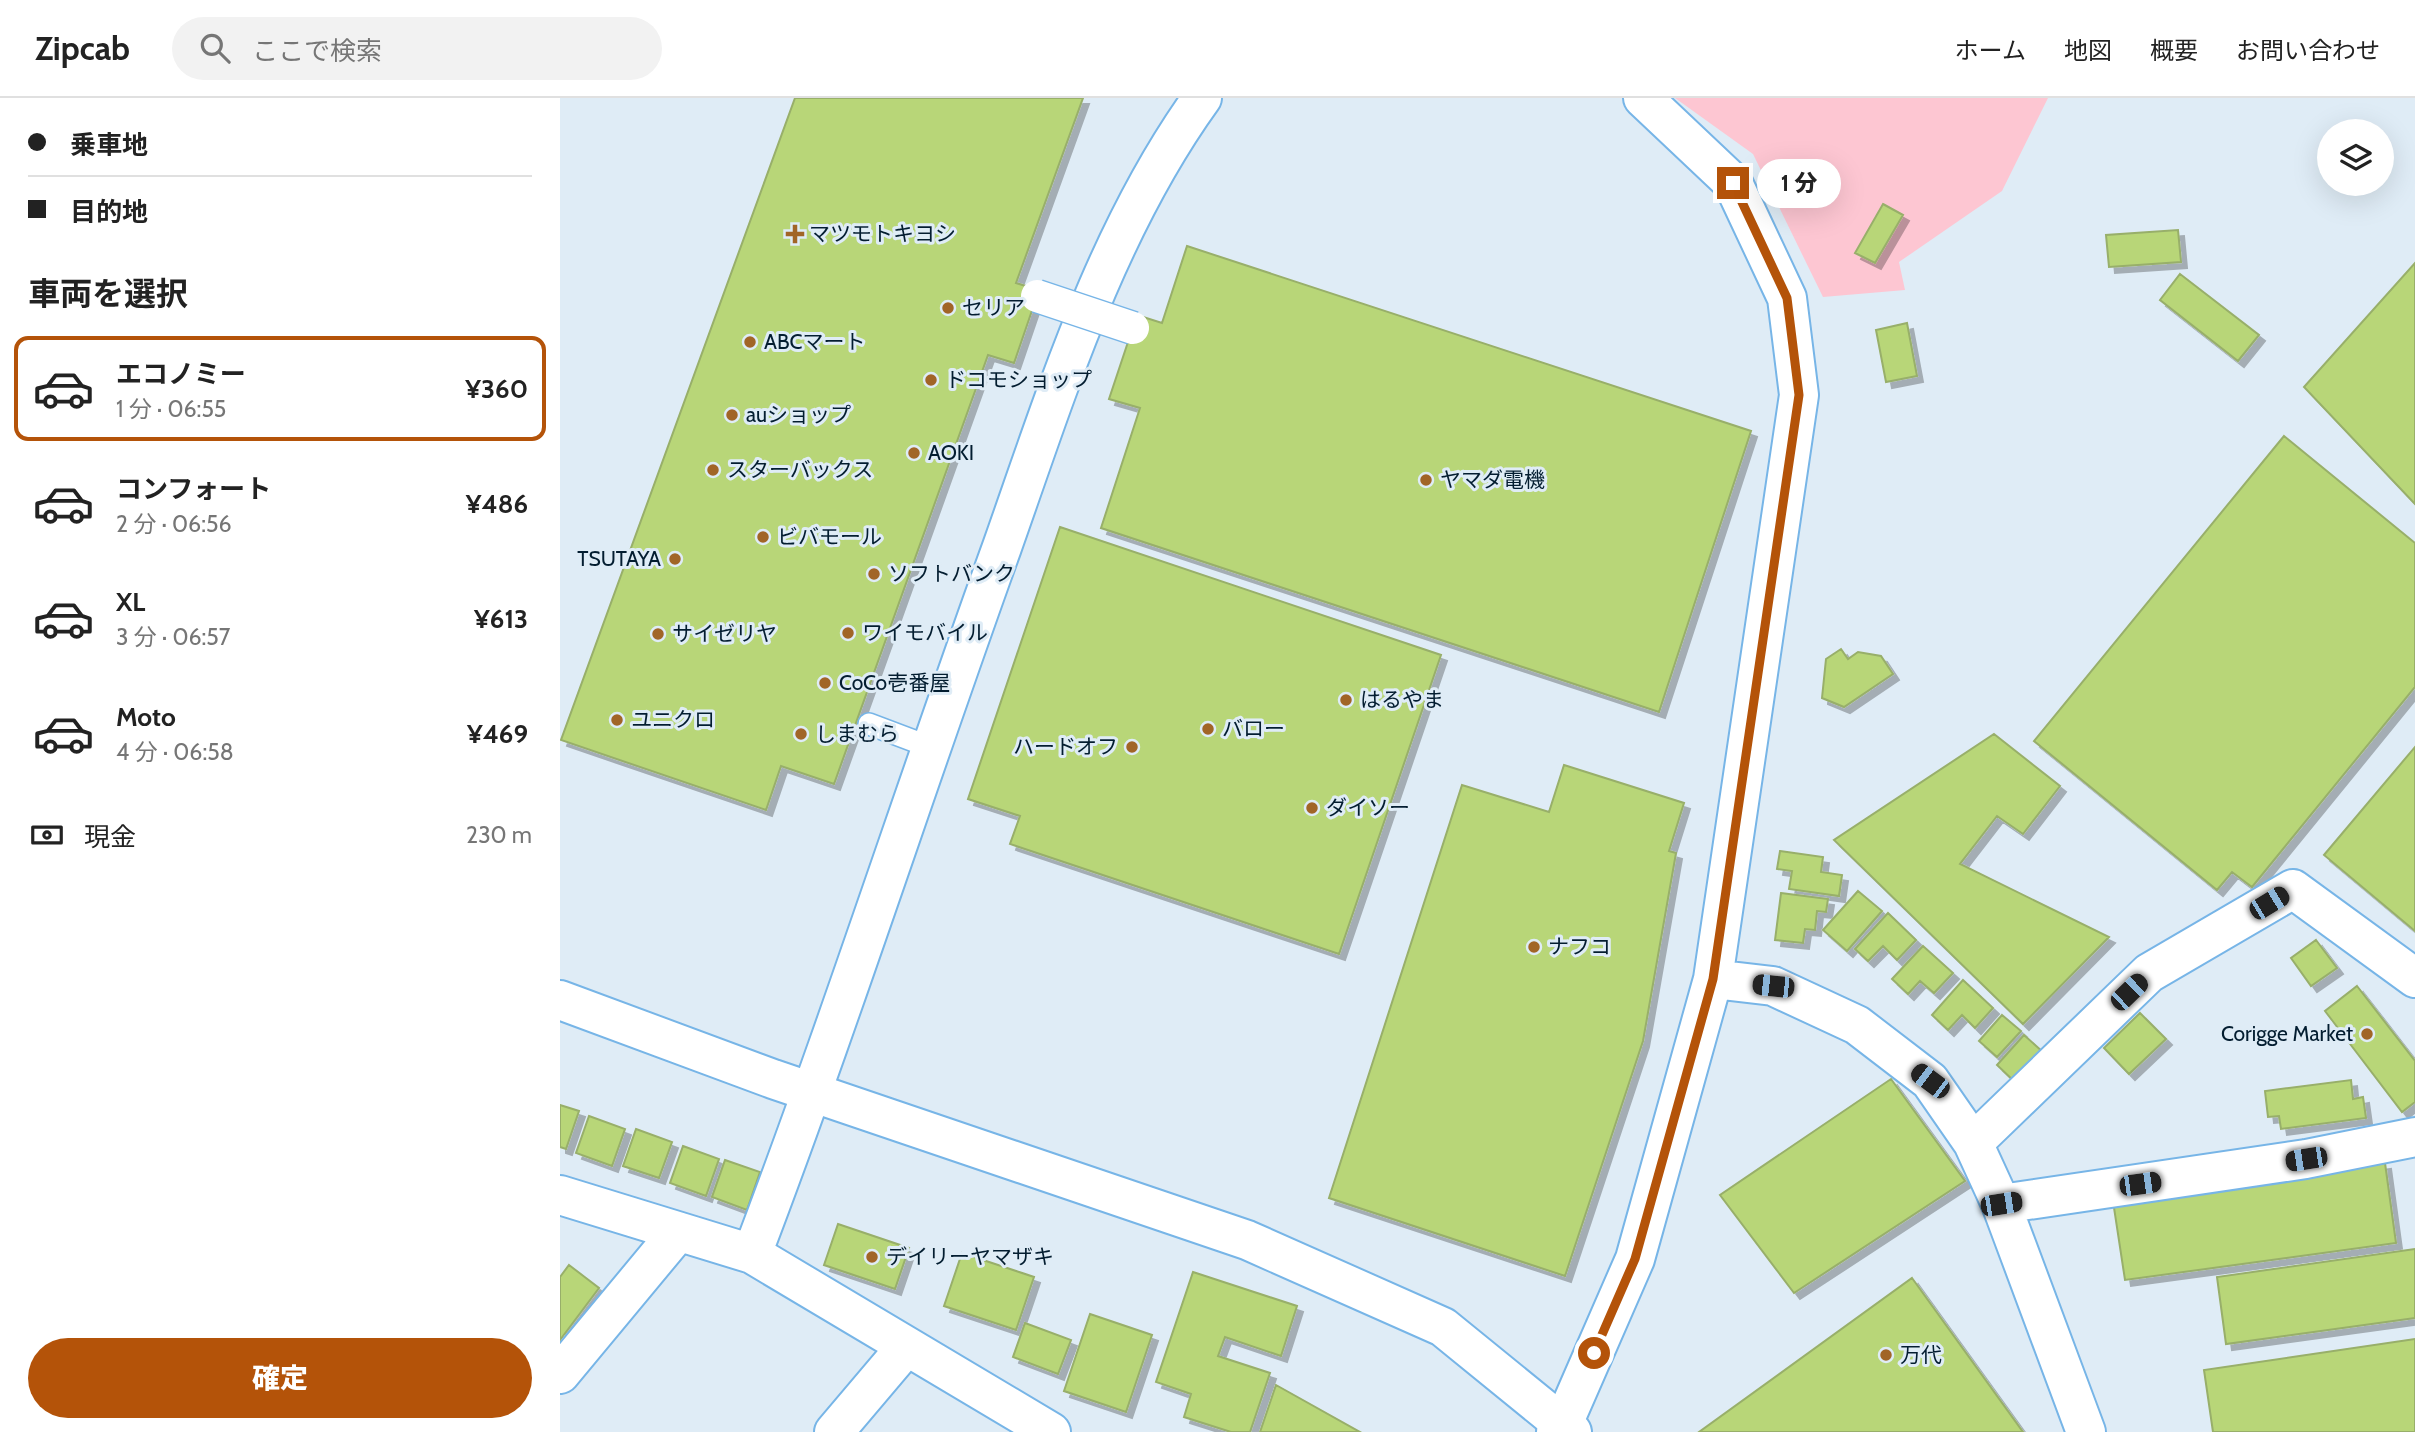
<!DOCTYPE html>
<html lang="ja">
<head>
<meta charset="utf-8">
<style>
  body { margin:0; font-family:Cabin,"Noto Sans JP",sans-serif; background:#f2f2f2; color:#222; height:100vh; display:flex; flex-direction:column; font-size:26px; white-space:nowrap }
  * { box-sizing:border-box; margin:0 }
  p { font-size:23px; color:#767676 }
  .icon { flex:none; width:38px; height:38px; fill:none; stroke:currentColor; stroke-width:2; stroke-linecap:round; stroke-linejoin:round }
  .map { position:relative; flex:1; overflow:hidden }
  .drawer { display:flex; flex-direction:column; background:#fff; width:560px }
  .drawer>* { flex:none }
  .top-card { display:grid; align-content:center; height:154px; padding:0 28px; background:#fff }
  .buttons { position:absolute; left:1757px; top:21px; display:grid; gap:14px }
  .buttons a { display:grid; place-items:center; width:77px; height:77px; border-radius:50%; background:#fff; box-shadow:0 7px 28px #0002; font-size:35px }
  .end { position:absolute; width:32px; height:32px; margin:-16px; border:9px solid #b45309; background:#fff; box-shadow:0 0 0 4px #fff }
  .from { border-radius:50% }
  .bubble { position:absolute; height:49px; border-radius:24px; background:#fff; box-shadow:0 7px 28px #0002; font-size:23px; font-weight:800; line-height:49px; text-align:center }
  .car { position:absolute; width:21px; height:42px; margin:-21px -10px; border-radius:9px; box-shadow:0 0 5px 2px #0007; background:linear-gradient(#222 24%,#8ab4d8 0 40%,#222 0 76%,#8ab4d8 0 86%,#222 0) }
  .top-card b { display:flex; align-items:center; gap:24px; height:66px; font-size:26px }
  .top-card b+b { border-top:2px solid #e0e0e0 }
  .top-card i { width:18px; height:18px; background:#222 }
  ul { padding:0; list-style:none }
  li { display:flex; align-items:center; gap:21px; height:105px; margin:0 14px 10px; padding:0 14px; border:4px solid transparent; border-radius:14px }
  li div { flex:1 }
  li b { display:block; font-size:26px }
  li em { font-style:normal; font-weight:800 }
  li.selected { border-color:#b45309 }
  li>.icon { width:63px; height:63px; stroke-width:1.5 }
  h2 { padding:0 28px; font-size:32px; line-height:84px }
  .pay { display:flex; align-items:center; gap:18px; height:77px; padding:0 28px; font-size:26px }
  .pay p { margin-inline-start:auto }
  .primary-button { display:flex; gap:14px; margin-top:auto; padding:14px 28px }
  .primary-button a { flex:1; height:80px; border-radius:42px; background:#b45309; color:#fff; font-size:28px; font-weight:800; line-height:80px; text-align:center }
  header { display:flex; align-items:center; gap:42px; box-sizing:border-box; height:98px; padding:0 35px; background:#fff; border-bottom:2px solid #e0e0e0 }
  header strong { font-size:33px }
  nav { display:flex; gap:38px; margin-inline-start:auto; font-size:24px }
  .search { width:490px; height:63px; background:#f2f2f2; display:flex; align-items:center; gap:18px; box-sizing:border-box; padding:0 24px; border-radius:38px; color:#767676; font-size:26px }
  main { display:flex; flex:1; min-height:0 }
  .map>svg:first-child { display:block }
</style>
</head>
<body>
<header>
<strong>Zipcab</strong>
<div class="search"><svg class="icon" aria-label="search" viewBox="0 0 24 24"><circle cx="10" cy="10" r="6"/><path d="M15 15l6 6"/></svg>ここで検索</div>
<nav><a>ホーム</a><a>地図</a><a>概要</a><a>お問い合わせ</a></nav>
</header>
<main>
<section class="drawer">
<div class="top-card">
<b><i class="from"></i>乗車地</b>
<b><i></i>目的地</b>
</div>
<h2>車両を選択</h2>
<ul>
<li class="selected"><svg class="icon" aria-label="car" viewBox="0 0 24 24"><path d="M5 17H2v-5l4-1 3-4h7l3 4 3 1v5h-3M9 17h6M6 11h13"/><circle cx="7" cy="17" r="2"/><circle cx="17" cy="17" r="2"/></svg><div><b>エコノミー</b><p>1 分 · 06:55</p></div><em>¥360</em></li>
<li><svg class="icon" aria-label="car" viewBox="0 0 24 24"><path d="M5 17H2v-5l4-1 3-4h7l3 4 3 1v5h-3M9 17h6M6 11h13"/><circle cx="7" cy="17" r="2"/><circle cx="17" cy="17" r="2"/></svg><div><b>コンフォート</b><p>2 分 · 06:56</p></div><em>¥486</em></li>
<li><svg class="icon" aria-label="car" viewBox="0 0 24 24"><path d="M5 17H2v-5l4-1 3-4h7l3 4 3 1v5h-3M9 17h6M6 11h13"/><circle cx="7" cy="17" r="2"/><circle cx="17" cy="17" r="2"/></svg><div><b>XL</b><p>3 分 · 06:57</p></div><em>¥613</em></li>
<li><svg class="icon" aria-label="car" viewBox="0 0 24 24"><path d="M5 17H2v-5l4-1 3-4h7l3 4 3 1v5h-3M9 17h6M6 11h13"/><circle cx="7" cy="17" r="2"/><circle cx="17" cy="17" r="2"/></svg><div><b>Moto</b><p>4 分 · 06:58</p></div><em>¥469</em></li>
</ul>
<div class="pay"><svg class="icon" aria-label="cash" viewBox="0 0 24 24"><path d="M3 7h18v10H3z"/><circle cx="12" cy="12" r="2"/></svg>現金<p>230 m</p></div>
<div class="primary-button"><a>確定</a></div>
</section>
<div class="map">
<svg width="1855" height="1334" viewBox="0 0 1855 1334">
  <defs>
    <filter id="shadow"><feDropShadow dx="6" dy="6" stdDeviation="0" flood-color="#0004"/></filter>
  </defs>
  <rect width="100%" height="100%" fill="#dfecf6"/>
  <!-- green -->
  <path fill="#fdc6d2" d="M1115 0H1488L1442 93 1339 164 1345 192 1263 199 1193 56Z"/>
  <!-- building -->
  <path fill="#b8d678" stroke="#98af6a" stroke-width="2" filter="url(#shadow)" d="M235 0H523L456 185 479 192 454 265 428 257 274 686 221 668 206 712 1 642Z
    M1323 106 1343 117 1315 165 1295 155Z
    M1618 132 1621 164 1549 169 1546 137Z
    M627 148 1191 333 1099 614 541 430 580 310 549 301 577 217 602 225Z
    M1855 165V406L1744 289Z
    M1620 176 1699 237 1678 263 1600 202Z
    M1347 225 1357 278 1326 284 1316 232Z
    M1724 338 1855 445V589L1692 789 1672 774 1657 792 1474 643Z
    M500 429 881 557 779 856 450 746 460 718 408 701Z
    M1281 551 1288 561 1298 554 1321 558 1333 576 1284 609 1262 600 1266 561Z
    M1434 636 1500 688 1463 736 1437 718 1400 766 1549 839 1463 926 1274 742Z
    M1855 649V833L1764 757Z
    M1004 667 1124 705 1109 753 1116 755 1083 943 1005 1178 769 1100 902 687 989 714Z
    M1220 753 1263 759 1261 774 1282 777 1279 798 1229 791 1232 773 1217 771Z
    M1298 793 1322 813 1287 853 1263 832Z
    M1221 795 1268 801 1266 814 1257 813 1255 832 1245 831 1243 845 1215 842Z
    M1328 815 1356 842 1337 862 1323 848 1308 863 1295 851Z
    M1756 842 1777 870 1751 888 1731 860Z
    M1363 848 1393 875 1374 895 1360 883 1348 896 1332 881Z
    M1403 882 1433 910 1415 930 1402 917 1388 932 1372 917Z
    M1797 888 1855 963V1004L1842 1014 1765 913Z
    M1580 915 1606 941 1569 976 1544 950Z
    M1442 917 1461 933 1437 959 1419 943Z
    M1464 937 1484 955 1456 985 1437 967Z
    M1331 981 1405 1083 1234 1195 1160 1097Z
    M1791 982 1793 1001 1803 999 1806 1020 1721 1031 1719 1018 1708 1019 1705 993Z
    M0 1007 19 1013 6 1051 0 1049Z
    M29 1018 65 1031 52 1068 16 1055Z
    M76 1031 112 1044 99 1080 63 1068Z
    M123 1048 159 1061 146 1098 110 1085Z
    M165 1062 200 1074 187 1112 152 1099Z
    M1825 1065 1836 1145 1565 1182 1553 1103Z
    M278 1126 349 1150 335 1191 264 1167Z
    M1855 1151V1220L1666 1246 1657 1179Z
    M402 1155 474 1179 456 1232 384 1208Z
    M9 1167 39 1190 0 1242V1179Z
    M633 1174 737 1208 721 1258 665 1239 658 1258 710 1275 690 1334H671L624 1319 631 1296 596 1284Z
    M1352 1180 1463 1334H1139Z
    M530 1216 592 1237 566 1314 504 1293Z
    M465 1225 511 1242 498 1276 453 1259Z
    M1855 1241V1334H1653L1644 1272Z
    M716 1287 800 1334H700Z"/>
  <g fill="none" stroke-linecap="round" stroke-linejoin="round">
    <!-- service casing -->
    <g stroke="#77b5e7" stroke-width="24">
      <path id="service" d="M309 626 370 649"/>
    </g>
    <!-- minor casing -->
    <g stroke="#77b5e7" stroke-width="42">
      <path id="minor" d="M1153 881 1213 888 1297 927 1370 983 1413 1045 1441 1106 1526 1334
        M1413 1045 1589 875 1733 791 1855 880
        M0 1097 192 1156 491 1334
        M1441 1106 1746 1061 1855 1039
        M192 1156C281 922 357 684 442 449 496 296 546 133 642 0
        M0 1276 118 1134
        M274 1334 346 1249
        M996 1334 1003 1326 1075 1161 1153 881 1239 297 1227 200 1173 85 1083 0"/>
    </g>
    <!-- tertiary casing -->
    <g stroke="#77b5e7" stroke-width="42">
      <path id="tertiary" d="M0 902 213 981 687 1142 883 1229 1012 1334"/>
    </g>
    <!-- service -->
    <use href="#service" stroke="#fff" stroke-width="21"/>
    <!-- minor -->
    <use href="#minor" stroke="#fff" stroke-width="38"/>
    <!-- tertiary -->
    <use href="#tertiary" stroke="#fff" stroke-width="38"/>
    <!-- pedestrian-bridge casing -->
    <g stroke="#77b5e7" stroke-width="35" stroke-linecap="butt">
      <path id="pedestrian-bridge" d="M477 198 573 230"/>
    </g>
    <!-- pedestrian-bridge -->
    <use href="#pedestrian-bridge" stroke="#fff" stroke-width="32"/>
  </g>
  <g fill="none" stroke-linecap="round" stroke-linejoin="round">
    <!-- route -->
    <path stroke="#b45309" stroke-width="9" d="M1034 1255 1075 1161 1153 881 1239 297 1227 200 1173 85"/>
  </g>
  <!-- markers -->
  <g fill="#a16527" stroke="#dfecf6" stroke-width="2.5">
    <path d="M231.5 125.5h7v7h7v7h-7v7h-7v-7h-7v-7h7z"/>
    <circle cx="388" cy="210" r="7"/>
    <circle cx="190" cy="244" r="7"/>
    <circle cx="371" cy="282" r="7"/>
    <circle cx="172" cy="317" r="7"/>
    <circle cx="354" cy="355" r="7"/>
    <circle cx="153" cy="372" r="7"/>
    <circle cx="866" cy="382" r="7"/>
    <circle cx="203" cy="439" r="7"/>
    <circle cx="115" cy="461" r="7"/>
    <circle cx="314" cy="476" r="7"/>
    <circle cx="288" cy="535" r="7"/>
    <circle cx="98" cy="536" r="7"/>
    <circle cx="265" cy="585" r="7"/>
    <circle cx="786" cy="602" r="7"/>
    <circle cx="57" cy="622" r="7"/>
    <circle cx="648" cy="631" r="7"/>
    <circle cx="241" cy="636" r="7"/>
    <circle cx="572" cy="649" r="7"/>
    <circle cx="752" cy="710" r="7"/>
    <circle cx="974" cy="849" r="7"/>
    <circle cx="1807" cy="936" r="7"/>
    <circle cx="312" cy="1159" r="7"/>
    <circle cx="1326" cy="1257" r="7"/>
  </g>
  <g text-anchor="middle" stroke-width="6" stroke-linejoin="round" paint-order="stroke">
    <!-- poi labels -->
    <g font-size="21" fill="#031d30" stroke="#dfecf6" text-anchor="start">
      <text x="249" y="143">マツモトキヨシ</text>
      <text x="402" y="217">セリア</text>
      <text x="204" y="251">ABCマート</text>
      <text x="385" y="289">ドコモショップ</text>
      <text x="186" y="324">auショップ</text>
      <text x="368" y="362">AOKI</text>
      <text x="167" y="379">スターバックス</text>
      <text x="880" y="389">ヤマダ電機</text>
      <text x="217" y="446">ビバモール</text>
      <text x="101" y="468" text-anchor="end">TSUTAYA</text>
      <text x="328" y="483">ソフトバンク</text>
      <text x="302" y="542">ワイモバイル</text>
      <text x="112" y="543">サイゼリヤ</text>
      <text x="279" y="592">CoCo壱番屋</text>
      <text x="800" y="609">はるやま</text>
      <text x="71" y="629">ユニクロ</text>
      <text x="662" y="638">バロー</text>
      <text x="255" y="643">しまむら</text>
      <text x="558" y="656" text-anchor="end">ハードオフ</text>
      <text x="766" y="717">ダイソー</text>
      <text x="988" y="856">ナフコ</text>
      <text x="1793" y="943" text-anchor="end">Corigge Market</text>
      <text x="326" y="1166">デイリーヤマザキ</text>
      <text x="1340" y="1264">万代</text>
    </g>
  </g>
</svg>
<div class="buttons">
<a><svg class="icon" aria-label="layers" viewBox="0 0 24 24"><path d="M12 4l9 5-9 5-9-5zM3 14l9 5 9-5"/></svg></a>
</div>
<i class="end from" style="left:1034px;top:1255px"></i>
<i class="end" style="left:1173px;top:85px"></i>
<div class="bubble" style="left:1197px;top:61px;width:84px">1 分</div>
<i class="car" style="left:1709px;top:805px;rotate:59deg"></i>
<i class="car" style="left:1213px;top:888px;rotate:276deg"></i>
<i class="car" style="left:1569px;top:894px;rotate:46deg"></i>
<i class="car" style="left:1370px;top:983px;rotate:307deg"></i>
<i class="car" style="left:1746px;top:1061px;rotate:261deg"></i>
<i class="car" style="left:1580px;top:1086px;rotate:82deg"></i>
<i class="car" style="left:1441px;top:1106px;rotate:81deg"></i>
</div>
</main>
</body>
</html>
